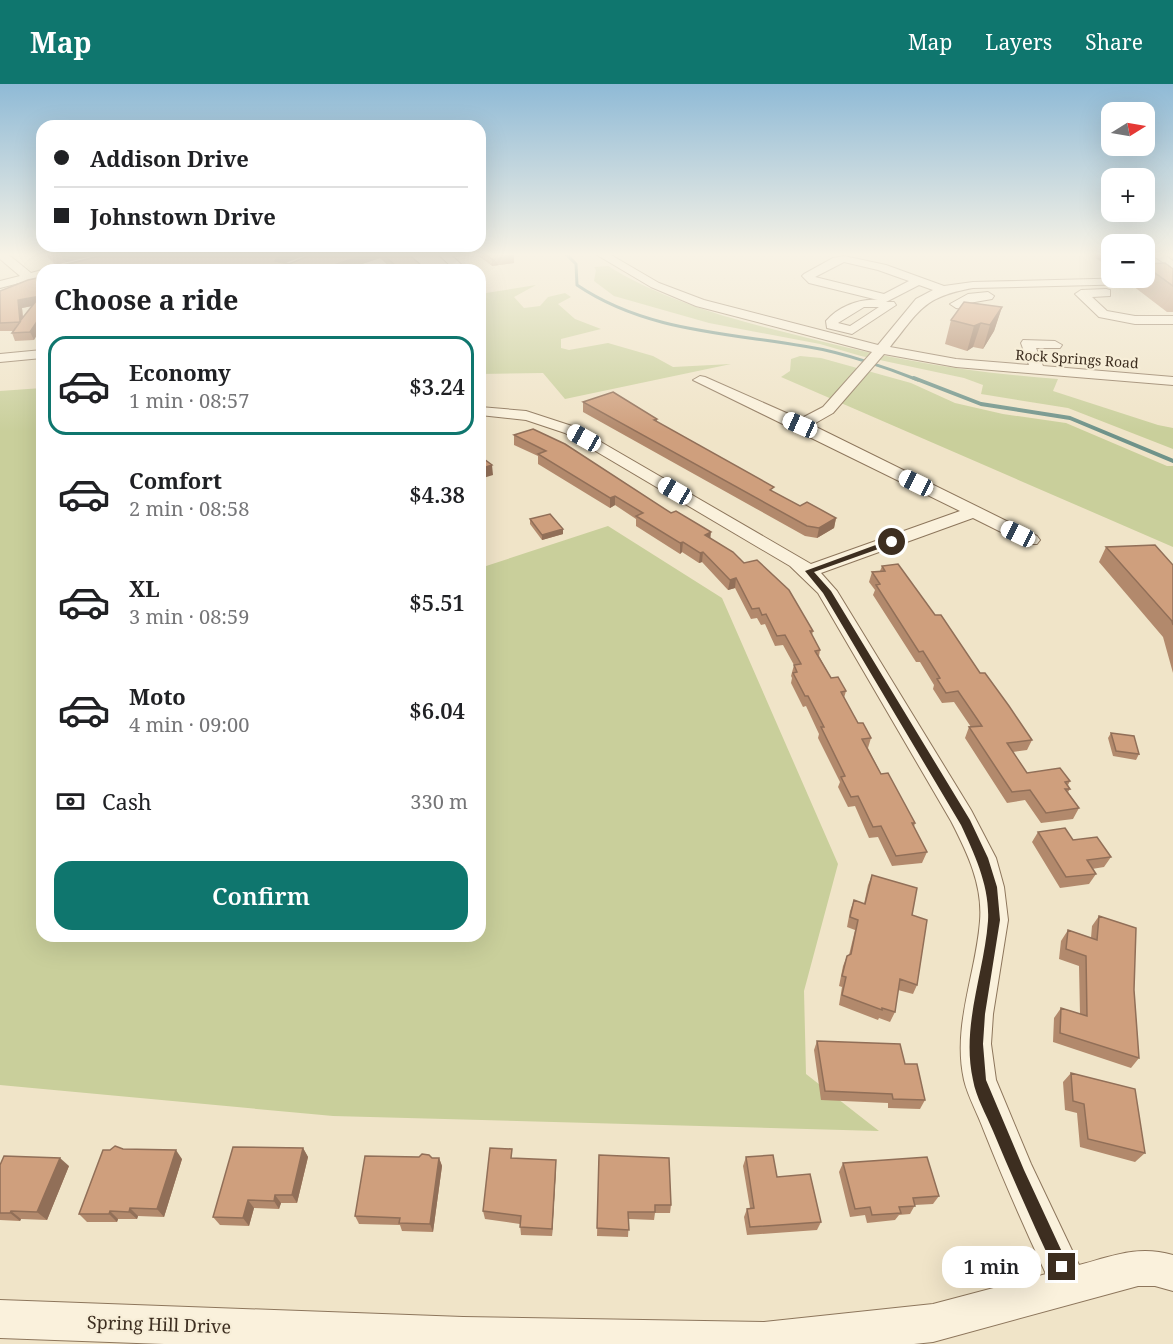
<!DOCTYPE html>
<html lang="en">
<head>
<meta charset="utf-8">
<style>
  body { margin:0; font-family:"Noto Serif",serif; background:#f6f6f6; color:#202124; height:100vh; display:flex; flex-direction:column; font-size:22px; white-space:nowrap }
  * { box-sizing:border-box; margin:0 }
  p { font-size:20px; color:#757577 }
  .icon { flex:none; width:33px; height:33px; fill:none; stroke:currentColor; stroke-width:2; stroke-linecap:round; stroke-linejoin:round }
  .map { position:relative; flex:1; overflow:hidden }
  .side { position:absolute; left:36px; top:180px; width:450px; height:678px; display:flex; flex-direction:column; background:#fff; border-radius:18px; box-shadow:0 6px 24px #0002 }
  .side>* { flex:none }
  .banner { position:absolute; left:36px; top:36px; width:450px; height:132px; border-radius:18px; box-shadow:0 6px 24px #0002; display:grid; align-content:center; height:132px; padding:0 18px; background:#fff }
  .needle { width:39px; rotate:79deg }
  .controls { position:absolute; left:1101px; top:18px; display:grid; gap:12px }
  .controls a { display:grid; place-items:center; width:54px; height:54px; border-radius:12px; background:#fff; box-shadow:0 6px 24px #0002; font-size:30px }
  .end { position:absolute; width:27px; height:27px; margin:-14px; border:8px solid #3d2e20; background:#fff; box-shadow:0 0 0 3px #fff }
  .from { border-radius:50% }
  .bubble { position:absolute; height:42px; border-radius:18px; background:#fff; box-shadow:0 6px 24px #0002; font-size:20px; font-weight:600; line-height:42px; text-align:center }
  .car { position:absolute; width:18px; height:36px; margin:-18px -9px; border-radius:8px; box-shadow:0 0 4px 2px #0007; background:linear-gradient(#fff 24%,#345 0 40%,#fff 0 76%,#345 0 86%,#fff 0) }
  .banner b { display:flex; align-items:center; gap:21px; height:57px; font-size:22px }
  .banner b+b { border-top:2px solid #e0e0e0 }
  .banner i { width:15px; height:15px; background:#202124 }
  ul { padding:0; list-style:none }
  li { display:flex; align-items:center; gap:18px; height:99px; margin:0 12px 9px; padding:0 6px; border:3px solid transparent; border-radius:18px }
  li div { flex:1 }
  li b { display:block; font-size:22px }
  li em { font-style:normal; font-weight:600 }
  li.selected { border-color:#0f766e }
  li>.icon { width:54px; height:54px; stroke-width:1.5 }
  h2 { padding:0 18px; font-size:27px; line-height:72px }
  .pay { display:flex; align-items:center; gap:15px; height:66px; padding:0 18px; font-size:22px }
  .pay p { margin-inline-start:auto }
  .button { display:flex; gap:12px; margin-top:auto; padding:12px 18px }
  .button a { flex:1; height:69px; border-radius:18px; background:#0f766e; color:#fff; font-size:24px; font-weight:600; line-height:69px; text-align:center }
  header { display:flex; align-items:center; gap:36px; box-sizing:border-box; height:84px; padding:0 30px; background:#0f766e; color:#fff }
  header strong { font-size:28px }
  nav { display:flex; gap:33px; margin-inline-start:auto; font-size:21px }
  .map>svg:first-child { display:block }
</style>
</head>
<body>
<header>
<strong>Map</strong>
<nav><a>Map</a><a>Layers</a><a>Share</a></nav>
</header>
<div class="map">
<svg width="1173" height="1260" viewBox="0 0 1173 1260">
  <rect width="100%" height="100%" fill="#f0e4c8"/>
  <!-- green -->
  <path fill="#c9cf9b" d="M608 182C665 217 727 234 792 250 883 274 963 288 1058 295L1053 307 1158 341 1173 344V365L1068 324 981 310 983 301 964 294 861 272 820 260 709 239 614 212 594 197 596 186 594 183Z
    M536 201 514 213 524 224 540 222 548 213 565 209 571 213 558 220 575 235 601 245 561 255V264L569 266 608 259 653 272 673 283 731 280 565 315 543 289 480 290V210Z
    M800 272 821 274 911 299 955 319 1003 330 1066 339 1167 382H1173V463L781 293 790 287 791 275Z
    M42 304V852H480V484L608 442 722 514 838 780 804 907 806 990 879 1047 333 1032 0 1001V307Z"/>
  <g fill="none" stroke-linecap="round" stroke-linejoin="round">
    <!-- stream-far1 -->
    <path stroke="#6f938a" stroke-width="3" d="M567 171 576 180 577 201C646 248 730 249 809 263 841 268 888 284 918 296"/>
    <!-- stream -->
    <path stroke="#6f938a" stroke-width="4" d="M914 294 981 320 1070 334 1173 377"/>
    <!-- minor casing -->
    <g stroke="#8d765c" stroke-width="2">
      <path id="minor" d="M0 171H9L31 189 42 186H44L42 193 0 204V197L20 192 0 175Z
        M106 171H127L71 186H50L52 184Z
        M439 171H451L465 184 455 186Z
        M597 171H611L659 199 704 216 878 261 916 215 933 206 919 201 886 218H894L896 221 852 250 827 244 826 237C838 223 859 214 878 216L809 199 802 192 804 190 833 174 844 172 886 181 944 202 973 198 1173 193V199L973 204C923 213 920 226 890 263L956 275 1029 281 1021 259 1023 256 1055 257 1062 261 1060 264H1036L1043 282 1173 293V301L956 283 884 270 833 329 812 341 1037 452 1040 456 1037 460H1025L973 434 821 489 837 507 971 726 996 774 1004 803 1008 836 993 930 991 960 996 996 1031 1080 1079 1181C1113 1172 1138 1161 1173 1171V1207L1155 1202H1138L933 1258 914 1260H164L0 1254V1216L463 1233 764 1238 933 1220 1046 1190C1024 1143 1003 1095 984 1047 978 1030 968 1013 964 996 952 942 976 890 980 837 983 801 967 768 951 737L818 509 790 482 565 349 526 336 480 331V323L526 327 575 343 811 480 960 427 693 296 700 292 705 293 800 335 823 323 872 268 696 222 651 203ZM844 178 878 186 909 197 884 210 815 193ZM864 223H879L850 242 838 239Z
        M1152 171H1165L1173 177V185Z
        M1106 205 1110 206V212L1092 213 1107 227 1135 232H1173V240H1135L1099 233 1075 210 1081 206Z
        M988 208 994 212 992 215 969 219 995 224 997 227 995 230 956 224 950 220 968 210Z
        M42 266V274L0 278V270Z"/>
    </g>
    <!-- minor -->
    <use href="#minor" fill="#faf1dc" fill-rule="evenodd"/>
  </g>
  <!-- wall -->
  <path fill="#b2896c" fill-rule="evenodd" d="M46 171H95L55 181Z
    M311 171H409L427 186H393L380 174 344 186H61L59 181 285 179 289 180Z
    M477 171H514V179L492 182Z
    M1092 171H1112V186Z
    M1144 180 1173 185V228H1167L1133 202 1137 194H1144Z
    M42 193 34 256 15 257 12 249 13 247H0V207ZM32 222 23 234 22 224Z
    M1002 223 994 247 983 265 973 263 967 267 945 260 951 236Z
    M583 318 657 335V338L774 408 800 422 836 434 834 444 817 454 805 452 583 328Z
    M533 345 711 455 813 547 812 551 820 566 819 572 831 594 846 607 844 614 858 639 871 654 868 664 881 690 915 739 914 743 927 768 922 779 892 782 878 753 869 754 855 722 848 723 838 703 840 698 818 654 819 650 806 622 803 623 791 599 792 594 791 592 794 581 783 561 775 562 765 540 761 541 757 534 751 535 735 504 728 506 702 478 699 479 682 468 680 470 636 442V435L615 421 610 424 538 380V372L514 361V351Z
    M530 435 563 450 542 456 530 440Z
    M1106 463 1173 481V589L1163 553 1099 478Z
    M882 482 935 531 1032 656 1027 666 1013 668 1027 689 1070 697 1068 701 1070 705 1068 708 1079 724 1073 735 1041 739 1025 716 1007 719 965 654 969 643H971L954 618 942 619 933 605 934 601 920 578H916L873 511 875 506 869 498 872 488 880 487Z
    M1111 649 1139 670 1136 676 1113 672 1108 654Z
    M1038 748 1073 756 1111 773 1104 783 1092 785 1096 790 1089 800 1060 804 1032 758Z
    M872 791 912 831 917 901 913 910 898 906 895 928 890 938 879 934 878 936 839 921 842 903 839 902 843 882 847 872 849 871 855 846 847 843 850 827 854 816 864 820 868 801Z
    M1099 832 1134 906 1139 974 1131 984 1053 958 1054 934 1061 924 1080 930 1079 882 1059 875 1061 857 1068 846 1091 854 1092 842Z
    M817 957 905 980 925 1016 920 1025 888 1024V1019L821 1016 814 966Z
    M1071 989 1145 1069 1135 1078 1080 1063 1077 1029 1065 1026 1063 998Z
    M303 1064 308 1073 297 1119H281L279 1125 254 1124 249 1142 220 1141 213 1133Z
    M123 1065 182 1075 164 1133 138 1132 137 1135H118L117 1138H87L79 1130Z
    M599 1071 671 1121 670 1129H655L654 1136 629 1135 628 1153 597 1152Z
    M746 1073 777 1093 821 1138 817 1146 747 1151 744 1133 747 1125 750 1124 743 1082Z
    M432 1074H439L442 1082 433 1148 402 1147 400 1141 359 1140 355 1132Z
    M513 1074 556 1084 552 1152 521 1151 520 1140 485 1135 483 1127Z
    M843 1079 939 1112 933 1120 915 1121 910 1130 899 1131 895 1136 867 1139 865 1131 850 1133 839 1088Z
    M0 1081 69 1082 47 1136 21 1135 20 1137 0 1136Z"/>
  <!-- shaded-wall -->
  <path fill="#916f58" d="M60 171H95L55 181 52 173Z
    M284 171H306L278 182 275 177 277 174Z
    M364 171H379L380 174 344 186H319Z
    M514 171V179L492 182V175Z
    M40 212 42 220 22 224 24 246 20 237 18 216Z
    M1002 223 994 247 983 265 990 241Z
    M42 230V243L34 256 30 248Z
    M981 239 973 263 967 267 974 242Z
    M492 381 493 391 480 395V385Z
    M615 412V421L610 424V414Z
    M836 434 834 444 817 454 819 444Z
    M563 445V450L542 456V451Z
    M711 448 710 458 705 451Z
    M683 458 682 468 680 470V459Z
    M703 468 702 478 699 479 700 469Z
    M736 494 735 504 728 506 730 496Z
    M303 1064 308 1073 297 1119 292 1111Z
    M176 1066 182 1075 164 1133 157 1125Z
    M60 1074 69 1082 47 1136 37 1128Z
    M439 1074 442 1082 433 1148 430 1140Z
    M556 1076V1084L552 1152V1145Z
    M275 1111 281 1119 279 1125 274 1117Z
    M248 1116 254 1124 249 1142 243 1134Z
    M130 1124 138 1132 137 1135 129 1128Z
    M11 1127 21 1135 20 1137 10 1129Z
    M110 1127 118 1135 117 1138 109 1130Z"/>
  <!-- building -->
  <path fill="#cf9f7d" stroke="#916f58" stroke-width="1.5" fill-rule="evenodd" d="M103 171H284L277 174 275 177 289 180 311 171H364L319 186H281V185L279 186H65L59 181 69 180Z
    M384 171H409L427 186H400Z
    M487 171H514L492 175Z
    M1165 179 1173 185V202L1144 181V180Z
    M42 193V230L30 248 12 249 20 238 0 239V207L28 196ZM40 212 20 237 18 216Z
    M964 218 1002 223 990 241 981 239 974 242 951 236Z
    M613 308 657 335 654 336 774 403 770 406 800 422 807 418 836 434 819 444 807 442 583 318Z
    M533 345 565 360 671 429 676 427 711 448 705 451 733 468 744 479 757 476 789 506 813 547H810L820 566 815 567 831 594 838 593 846 607 841 608 858 639H863L871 654 862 655 881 690 888 689 915 739H912L927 768 896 772 881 742 873 743 858 712 851 713 841 693 845 692 821 643H824L808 612H805L793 589 797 588 794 581 801 580 785 551 777 552 766 530 762 531 759 524 752 525 736 494 730 496 703 468 700 469 683 458 680 459 636 432 643 429 615 412 610 414 538 370 546 367 514 351Z
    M480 372 492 381 480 385Z
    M550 430 563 445 542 451 530 435Z
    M1155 461 1173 481V541L1172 537 1106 463Z
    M898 480 935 531H941L980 589H985L1009 622 1032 656 1007 659 1027 689 1060 684 1070 697 1065 698 1070 705H1065L1079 724 1046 729 1030 706 1012 708 969 643 982 642 958 607 946 609 937 595 940 594 923 567 919 568 876 501 880 500 872 488 885 487 882 482Z
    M1111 649 1134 652 1139 670 1116 667Z
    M1065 744 1073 756 1097 753 1111 773 1087 776 1096 790 1066 793 1038 748Z
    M872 791 917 804 912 831 927 836 917 901 900 895 895 928 882 924V926L842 911 846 893 842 892 847 872 851 870 858 836 850 833 854 816 865 820Z
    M1099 832 1136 844 1134 906 1139 974 1060 949 1061 924 1087 932 1086 872 1066 865 1068 846 1097 856Z
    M817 957 900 960 905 980H917L925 1016 893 1015 892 1010 825 1007Z
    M1071 989 1135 1005 1145 1069 1088 1055 1084 1020 1073 1017Z
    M115 1062 123 1065 176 1066 157 1125 130 1124 129 1128 110 1127 109 1130H79L103 1066H110Z
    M233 1063 303 1064 292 1111H275L274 1117 248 1116 243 1134 213 1133Z
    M490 1064 512 1065 511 1074 556 1076 552 1145 520 1143 521 1132 483 1127Z
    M422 1070 429 1071 432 1074H439L430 1140 399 1139 400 1134 355 1132 365 1072 419 1073Z
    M599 1071 669 1074 671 1121H655V1128H628L629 1146 597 1144Z
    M773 1071 777 1093 810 1090 821 1138 750 1143 747 1125 754 1124 746 1073Z
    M4 1072 60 1074 37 1128 11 1127 10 1129H0V1081Z
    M927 1073 939 1112 913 1114 915 1122 899 1123 901 1129 872 1131 870 1123 855 1125 843 1079Z"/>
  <!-- sky -->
  <linearGradient id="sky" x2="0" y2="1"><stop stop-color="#8fbad6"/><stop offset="0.49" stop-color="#f8f3e6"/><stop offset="1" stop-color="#f8f3e6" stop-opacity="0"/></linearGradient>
  <rect width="1173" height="348" fill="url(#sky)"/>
  <!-- route -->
  <path fill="#3d2e20" d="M892 455 896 458 895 459 814 488 831 507 970 736 988 774 997 803 1000 836 985 930 983 960 986 996 1024 1086 1069 1183 1067 1189 1062 1191 1056 1189C1034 1142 1013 1095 993 1047 986 1030 976 1013 973 996 961 942 984 890 988 837 990 803 975 771 961 741L823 509 805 487Z"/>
  <g text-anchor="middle" stroke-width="4.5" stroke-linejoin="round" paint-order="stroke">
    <!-- far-street labels -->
    <g font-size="14" fill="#3d2e20" stroke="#f7eed8">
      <text transform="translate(1077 275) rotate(4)" y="5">Rock Springs Road</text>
    </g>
    <!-- near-street labels -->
    <g font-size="18" fill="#3d2e20" stroke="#f7eed8">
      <text transform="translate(159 1241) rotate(2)" y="6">Spring Hill Drive</text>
    </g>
  </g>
</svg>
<div class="controls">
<a><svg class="needle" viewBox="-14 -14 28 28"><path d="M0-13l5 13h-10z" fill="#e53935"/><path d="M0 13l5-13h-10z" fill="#757577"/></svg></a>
<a>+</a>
<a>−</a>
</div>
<i class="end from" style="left:892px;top:458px"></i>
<i class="end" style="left:1062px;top:1183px"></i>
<div class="bubble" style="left:942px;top:1162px;width:99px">1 min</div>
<i class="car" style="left:800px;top:341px;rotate:294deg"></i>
<i class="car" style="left:584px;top:354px;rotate:299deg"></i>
<i class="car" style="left:916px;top:399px;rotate:296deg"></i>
<i class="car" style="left:675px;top:407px;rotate:300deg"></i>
<i class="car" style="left:1018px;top:450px;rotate:296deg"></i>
<div class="banner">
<b><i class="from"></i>Addison Drive</b>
<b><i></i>Johnstown Drive</b>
</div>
<section class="side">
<h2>Choose a ride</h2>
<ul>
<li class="selected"><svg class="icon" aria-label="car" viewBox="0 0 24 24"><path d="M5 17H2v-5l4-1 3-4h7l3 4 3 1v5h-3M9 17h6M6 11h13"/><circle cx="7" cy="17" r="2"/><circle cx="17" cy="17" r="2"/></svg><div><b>Economy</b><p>1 min · 08:57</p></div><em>$3.24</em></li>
<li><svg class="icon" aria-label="car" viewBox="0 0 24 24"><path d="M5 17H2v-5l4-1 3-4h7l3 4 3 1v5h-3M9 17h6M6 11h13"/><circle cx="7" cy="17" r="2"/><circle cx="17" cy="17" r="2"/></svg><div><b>Comfort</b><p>2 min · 08:58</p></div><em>$4.38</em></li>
<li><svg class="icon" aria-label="car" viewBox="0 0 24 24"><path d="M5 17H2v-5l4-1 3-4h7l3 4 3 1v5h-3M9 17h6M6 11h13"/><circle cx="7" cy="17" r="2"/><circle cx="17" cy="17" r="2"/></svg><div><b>XL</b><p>3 min · 08:59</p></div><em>$5.51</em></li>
<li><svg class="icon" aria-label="car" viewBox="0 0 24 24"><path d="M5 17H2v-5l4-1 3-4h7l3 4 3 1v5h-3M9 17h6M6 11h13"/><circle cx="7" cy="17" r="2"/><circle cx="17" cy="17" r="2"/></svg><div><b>Moto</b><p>4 min · 09:00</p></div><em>$6.04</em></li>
</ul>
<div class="pay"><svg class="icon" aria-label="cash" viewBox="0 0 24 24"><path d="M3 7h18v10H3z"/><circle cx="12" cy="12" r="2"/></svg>Cash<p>330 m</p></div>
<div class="button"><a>Confirm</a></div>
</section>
</div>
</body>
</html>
